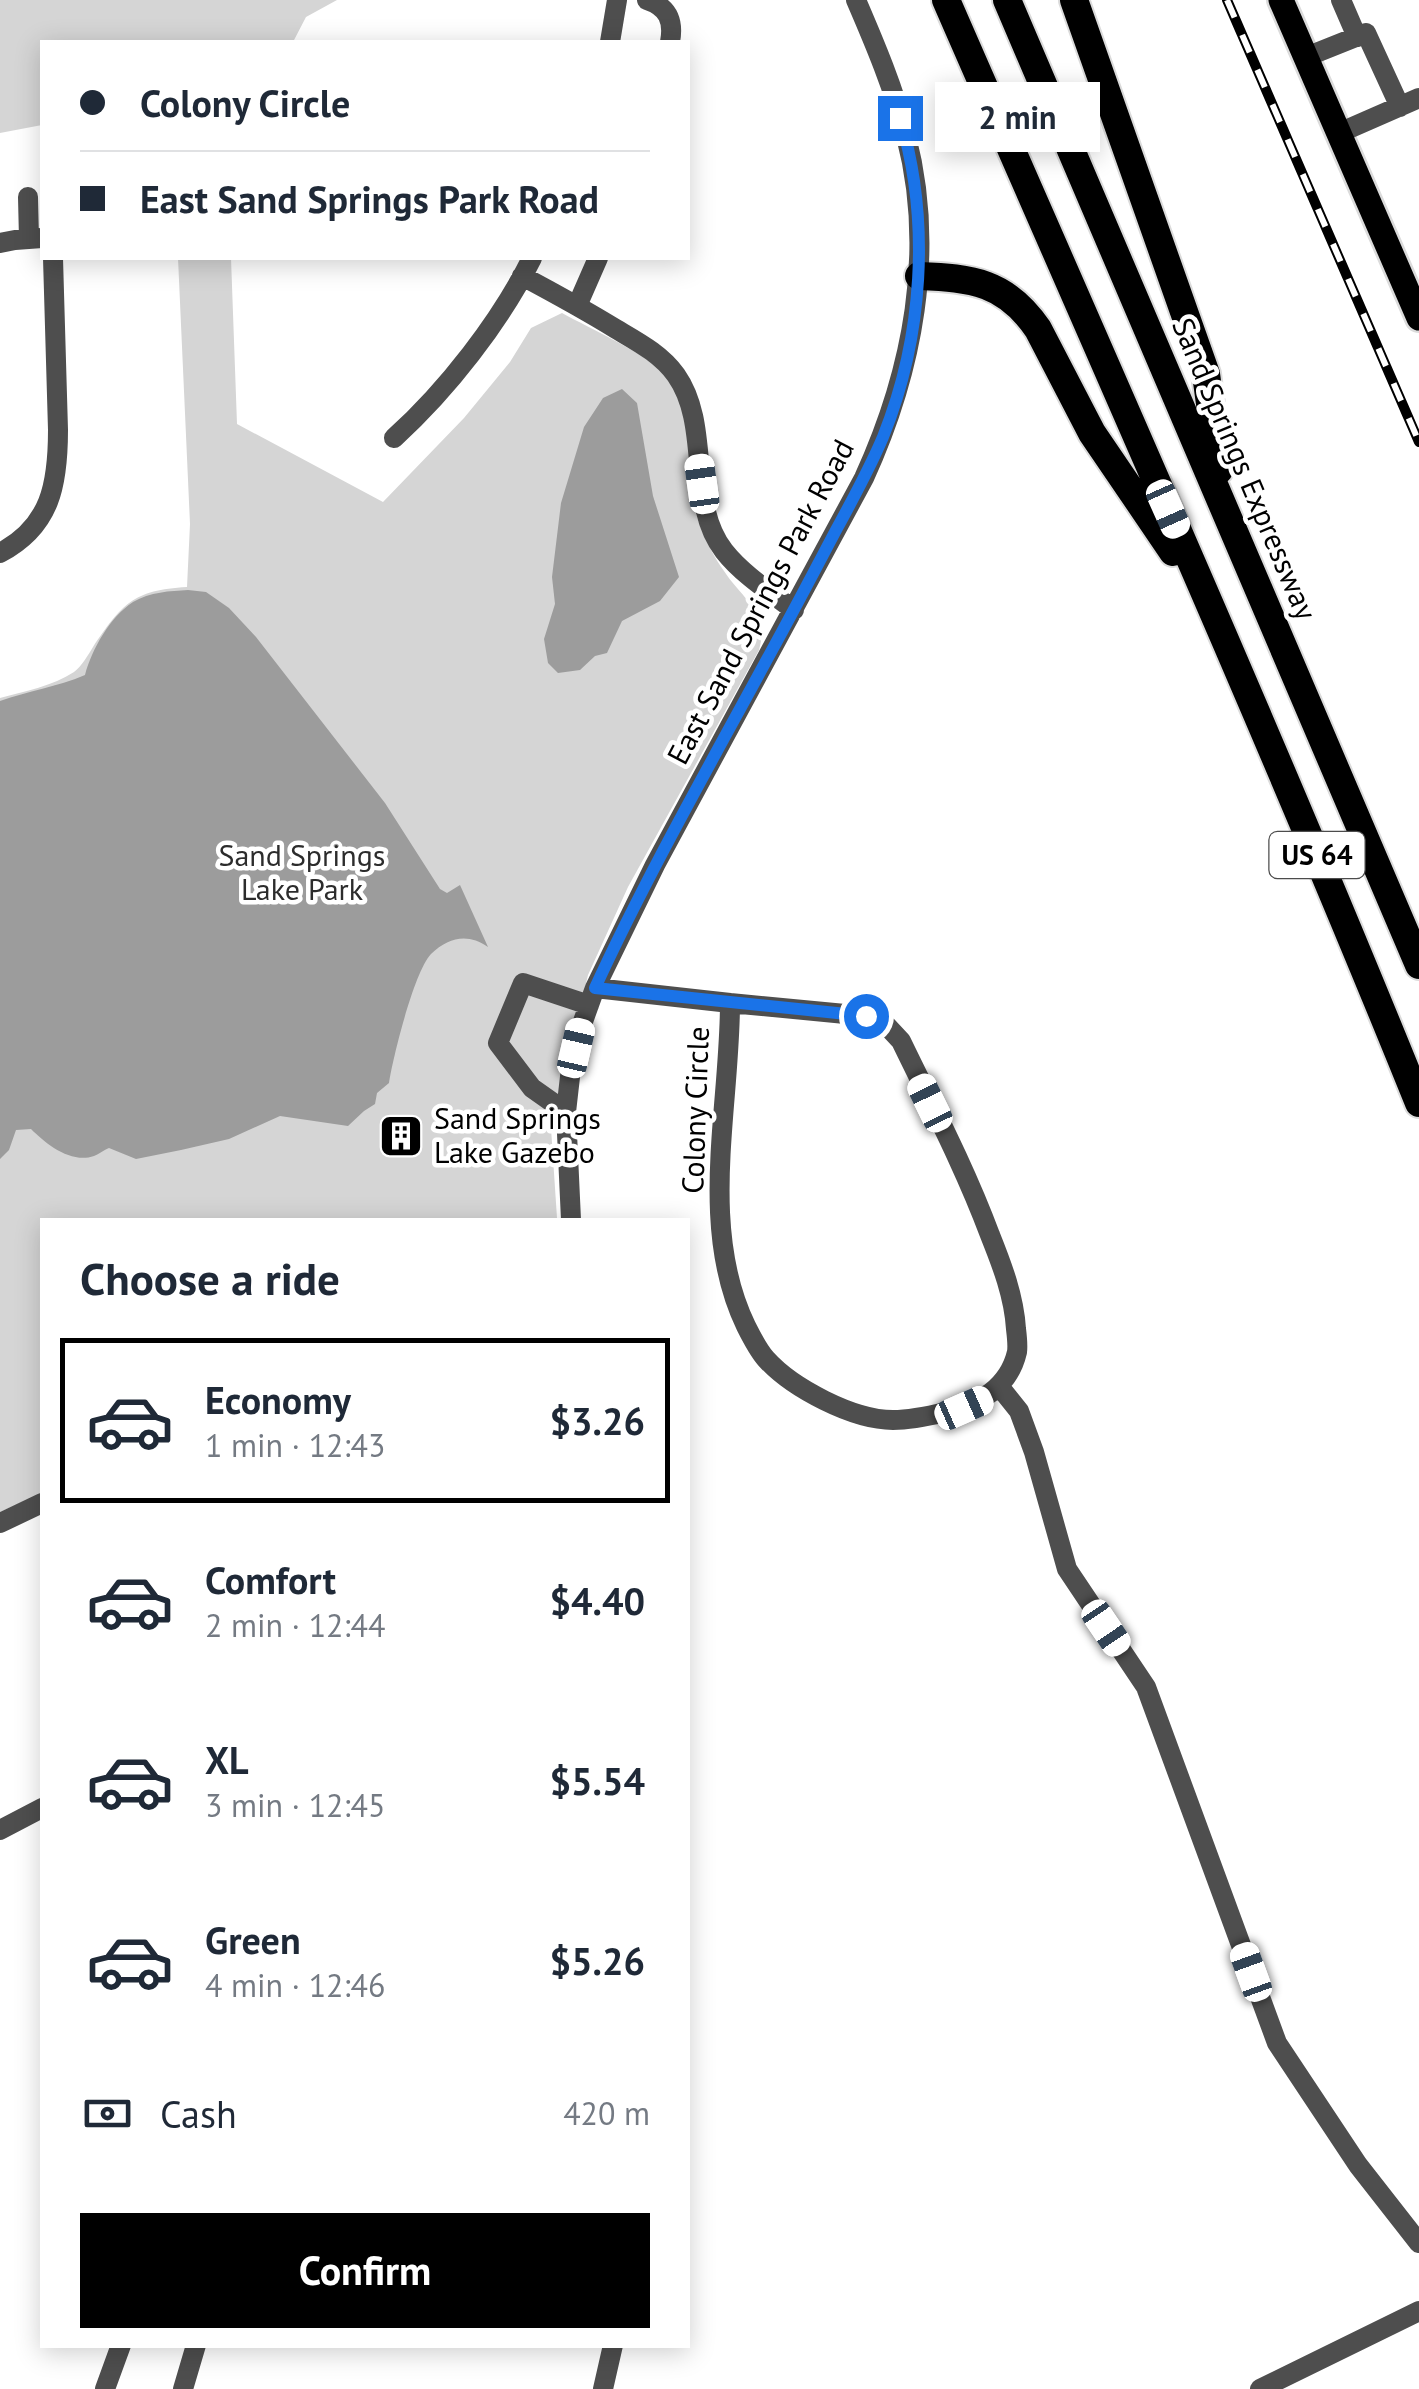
<!DOCTYPE html>
<html lang="en">
<head>
<meta charset="utf-8">
<style>
  body { margin:0; font-family:"PT Sans",sans-serif; background:#f2f2f3; color:#1f2937; height:100vh; display:flex; flex-direction:column; font-size:38px; white-space:nowrap }
  * { box-sizing:border-box; margin:0 }
  p { font-size:32px; color:#747a83 }
  .icon { flex:none; width:55px; height:55px; fill:none; stroke:currentColor; stroke-width:2; stroke-linecap:round; stroke-linejoin:round }
  .map { position:relative; flex:1; overflow:hidden }
  .drawer { position:absolute; left:40px; top:1218px; width:650px; height:1130px; display:flex; flex-direction:column; background:#fff; border-radius:0px; box-shadow:0 5px 25px #0003 }
  .drawer>* { flex:none }
  .banner { position:absolute; left:40px; top:40px; width:650px; height:220px; border-radius:0px; box-shadow:0 5px 25px #0003; display:grid; align-content:center; height:220px; padding:0 40px; background:#fff }
  .end { position:absolute; width:45px; height:45px; margin:-22px; border:12px solid #1a73e8; background:#fff; box-shadow:0 0 0 5px #fff }
  .from { border-radius:50% }
  .bubble { position:absolute; height:70px; border-radius:0px; background:#fff; box-shadow:0 5px 25px #0003; font-size:32px; font-weight:700; line-height:70px; text-align:center }
  .car { position:absolute; width:30px; height:60px; margin:-30px -15px; border-radius:12px; box-shadow:0 0 8px 2px #0007; background:linear-gradient(#fff 24%,#345 0 40%,#fff 0 76%,#345 0 86%,#fff 0) }
  .banner b { display:flex; align-items:center; gap:35px; height:95px; font-size:38px }
  .banner b+b { border-top:2px solid #e0e1e3 }
  .banner i { width:25px; height:25px; background:#1f2937 }
  ul { padding:0; list-style:none }
  li { display:flex; align-items:center; gap:30px; height:165px; margin:0 20px 15px; padding:0 20px; border:5px solid transparent; border-radius:0px }
  li div { flex:1 }
  li b { display:block; font-size:38px }
  li em { font-style:normal; font-weight:700 }
  li.current { border-color:#000 }
  li>.icon { width:90px; height:90px; stroke-width:1.5 }
  h2 { padding:0 40px; font-size:45px; line-height:120px }
  .pay { display:flex; align-items:center; gap:25px; height:110px; padding:0 40px; font-size:38px }
  .pay p { margin-inline-start:auto }
  .primary-button { display:flex; gap:20px; margin-top:auto; padding:20px 40px }
  .primary-button a { flex:1; height:115px; border-radius:0px; background:#000; color:#fff; font-size:40px; font-weight:700; line-height:115px; text-align:center }
  .map>svg:first-child { display:block }
</style>
</head>
<body>
<div class="map">
<svg width="1419" height="2389" viewBox="0 0 1419 2389">
  <rect width="100%" height="100%" fill="#fff"/>
  <!-- green -->
  <path fill="#d5d5d5" d="M0 0H337L306 17 293 42H42V125L0 133Z
    M178 258H231L237 424 383 502 464 418 510 362 531 328 562 313C589 328 649 355 667 376 699 416 682 485 702 531 708 544 715 559 724 571 742 599 770 612 759 650L628 887 588 975 551 1128 557 1218 533 1220H42V1493L0 1512V698C25 691 53 686 74 672 82 666 88 655 93 647 122 604 133 590 187 587L190 524Z"/>
  <!-- water -->
  <path fill="#9c9c9c" d="M622 389 637 403 653 496 679 577 660 601 622 621 607 653 595 656 580 670 558 673 548 663 544 639 555 604 552 577 561 503 584 427 603 398Z
    M188 590 206 592 229 608 256 637 385 803 440 889 447 893 460 885 488 947C468 933 449 937 431 954 414 972 393 1057 389 1083L377 1093 375 1104 364 1111 348 1126 280 1116 229 1139 181 1150 136 1159 109 1148C104 1150 99 1154 94 1156 71 1164 46 1144 31 1129L16 1130 9 1150 0 1159V701C28 691 57 687 85 675 92 649 110 617 133 602 150 592 170 591 188 590Z"/>
  <g fill="none" stroke-linecap="round" stroke-linejoin="round">
    <!-- major casing -->
    <g stroke="#dbdbdb" stroke-width="30">
      <path id="major" d="M1281 0 1419 318"/>
    </g>
    <!-- highway casing -->
    <g stroke="#dbdbdb" stroke-width="32">
      <path id="highway" d="M946 0C1106 367 1269 732 1419 1103
        M1007 0 1419 965
        M1074 0 1206 374 1219 470
        M919 276C972 278 1006 282 1038 329L1092 433 1173 552"/>
    </g>
    <!-- minor -->
    <path stroke="#4e4e4e" stroke-width="20" d="M647 0C668 7 674 21 670 42
      M1341 0 1357 37
      M610 42 617 0
      M1306 57 1366 33 1400 107
      M1339 133 1419 98
      M28 197 29 239
      M0 243 15 240 42 238
      M522 276C554 293 585 310 616 329 638 342 661 354 676 375 712 426 686 502 724 551 742 574 770 592 794 610
      M577 306 598 258
      M394 438C447 390 500 322 532 258
      M0 553C51 526 58 484 58 430L53 258
      M595 988 730 1003
      M730 1003 866 1016 887 1026 901 1041C932 1105 965 1168 990 1235 1002 1265 1014 1296 1016 1329 1017 1337 1018 1345 1017 1352 1009 1387 979 1405 946 1412 929 1416 911 1420 893 1420 853 1420 792 1388 766 1359 758 1350 751 1336 746 1326 698 1227 730 1108 730 1003Z
      M566 1112 532 1088 498 1043 523 983 589 1005
      M571 1220 566 1112 571 1068 581 1027 595 988 655 865 864 478C913 371 936 251 906 136 894 89 875 44 856 0
      M999 1386 1019 1411 1034 1452 1067 1569 1146 1687 1277 2043 1358 2165 1419 2243
      M0 1523 42 1503
      M0 1830 42 1808
      M105 2389 121 2345
      M183 2389 196 2345
      M603 2389 613 2345
      M1260 2389 1419 2311"/>
    <!-- major -->
    <use href="#major" stroke="#000" stroke-width="25"/>
    <!-- highway -->
    <use href="#highway" stroke="#000" stroke-width="28"/>
    <!-- rail casing -->
    <g stroke="#000" stroke-width="10">
      <path id="rail" d="M1227 0 1419 442"/>
    </g>
    <!-- rail -->
    <use href="#rail" stroke="#fff" stroke-width="6" stroke-dasharray="19" stroke-linecap="butt"/>
  </g>
  <g fill="none" stroke-linecap="round" stroke-linejoin="round">
    <!-- route -->
    <path stroke="#1a73e8" stroke-width="12" d="M866 1016 595 988C648 873 711 763 771 652 793 612 814 572 835 532 852 501 869 470 883 437 923 337 931 221 900 118"/>
  </g>
  <!-- icons -->
  <defs>
    <g id="building-square" transform="scale(2.25)"><rect x="-9" y="-9" width="18" height="18" rx="4" fill="#000" stroke="#fff"/><path d="M-4-6H4V6H1V3H-1V6H-4ZM-2.5-4.3h1.7v1.8h-1.7ZM.8-4.3h1.7v1.8H.8ZM-2.5-1h1.7V.8h-1.7ZM.8-1h1.7V.8H.8Z" fill="#fff"/></g>
  </defs>
  <g fill-rule="evenodd">
    <use href="#building-square" x="401" y="1136"/>
  </g>
  <g text-anchor="middle" stroke-width="9" stroke-linejoin="round" paint-order="stroke">
    <!-- shield labels -->
    <rect fill="#fff" stroke="#4c4c4c" stroke-width="2.5" x="1269.5" y="832" width="95" height="46" rx="8"/>
    <g font-size="28" font-weight="bold" fill="#000">
      <text x="1317" y="865">US 64</text>
    </g>
    <!-- street labels -->
    <g font-size="30" fill="#000" stroke="#fff">
      <text transform="translate(1244 469) rotate(67)" y="10">Sand Springs Expressway</text>
      <text transform="translate(761 602) rotate(-62)" y="10">East Sand Springs Park Road</text>
      <text transform="translate(696 1110) rotate(-88)" y="10">Colony Circle</text>
    </g>
    <!-- park labels -->
    <g font-size="30" fill="#2c2c2c" stroke="#fff">
      <text x="302" y="866">Sand Springs<tspan x="302" dy="34">Lake Park</tspan></text>
    </g>
    <!-- poi labels -->
    <g font-size="30" fill="#000" stroke="#fff" text-anchor="start">
      <text x="434" y="1129">Sand Springs<tspan x="434" dy="34">Lake Gazebo</tspan></text>
    </g>
  </g>
</svg>
<i class="end from" style="left:866px;top:1016px"></i>
<i class="end" style="left:900px;top:118px"></i>
<div class="bubble" style="left:935px;top:82px;width:165px">2 min</div>
<i class="car" style="left:702px;top:484px;rotate:352deg"></i>
<i class="car" style="left:1168px;top:509px;rotate:156deg"></i>
<i class="car" style="left:576px;top:1048px;rotate:13deg"></i>
<i class="car" style="left:930px;top:1103px;rotate:334deg"></i>
<i class="car" style="left:964px;top:1408px;rotate:66deg"></i>
<i class="car" style="left:1106px;top:1628px;rotate:146deg"></i>
<i class="car" style="left:1251px;top:1972px;rotate:340deg"></i>
<div class="banner">
<b><i class="from"></i>Colony Circle</b>
<b><i></i>East Sand Springs Park Road</b>
</div>
<section class="drawer">
<h2>Choose a ride</h2>
<ul>
<li class="current"><svg class="icon" aria-label="car" viewBox="0 0 24 24"><path d="M5 17H2v-5l4-1 3-4h7l3 4 3 1v5h-3M9 17h6M6 11h13"/><circle cx="7" cy="17" r="2"/><circle cx="17" cy="17" r="2"/></svg><div><b>Economy</b><p>1 min · 12:43</p></div><em>$3.26</em></li>
<li><svg class="icon" aria-label="car" viewBox="0 0 24 24"><path d="M5 17H2v-5l4-1 3-4h7l3 4 3 1v5h-3M9 17h6M6 11h13"/><circle cx="7" cy="17" r="2"/><circle cx="17" cy="17" r="2"/></svg><div><b>Comfort</b><p>2 min · 12:44</p></div><em>$4.40</em></li>
<li><svg class="icon" aria-label="car" viewBox="0 0 24 24"><path d="M5 17H2v-5l4-1 3-4h7l3 4 3 1v5h-3M9 17h6M6 11h13"/><circle cx="7" cy="17" r="2"/><circle cx="17" cy="17" r="2"/></svg><div><b>XL</b><p>3 min · 12:45</p></div><em>$5.54</em></li>
<li><svg class="icon" aria-label="car" viewBox="0 0 24 24"><path d="M5 17H2v-5l4-1 3-4h7l3 4 3 1v5h-3M9 17h6M6 11h13"/><circle cx="7" cy="17" r="2"/><circle cx="17" cy="17" r="2"/></svg><div><b>Green</b><p>4 min · 12:46</p></div><em>$5.26</em></li>
</ul>
<div class="pay"><svg class="icon" aria-label="cash" viewBox="0 0 24 24"><path d="M3 7h18v10H3z"/><circle cx="12" cy="12" r="2"/></svg>Cash<p>420 m</p></div>
<div class="primary-button"><a>Confirm</a></div>
</section>
</div>
</body>
</html>
